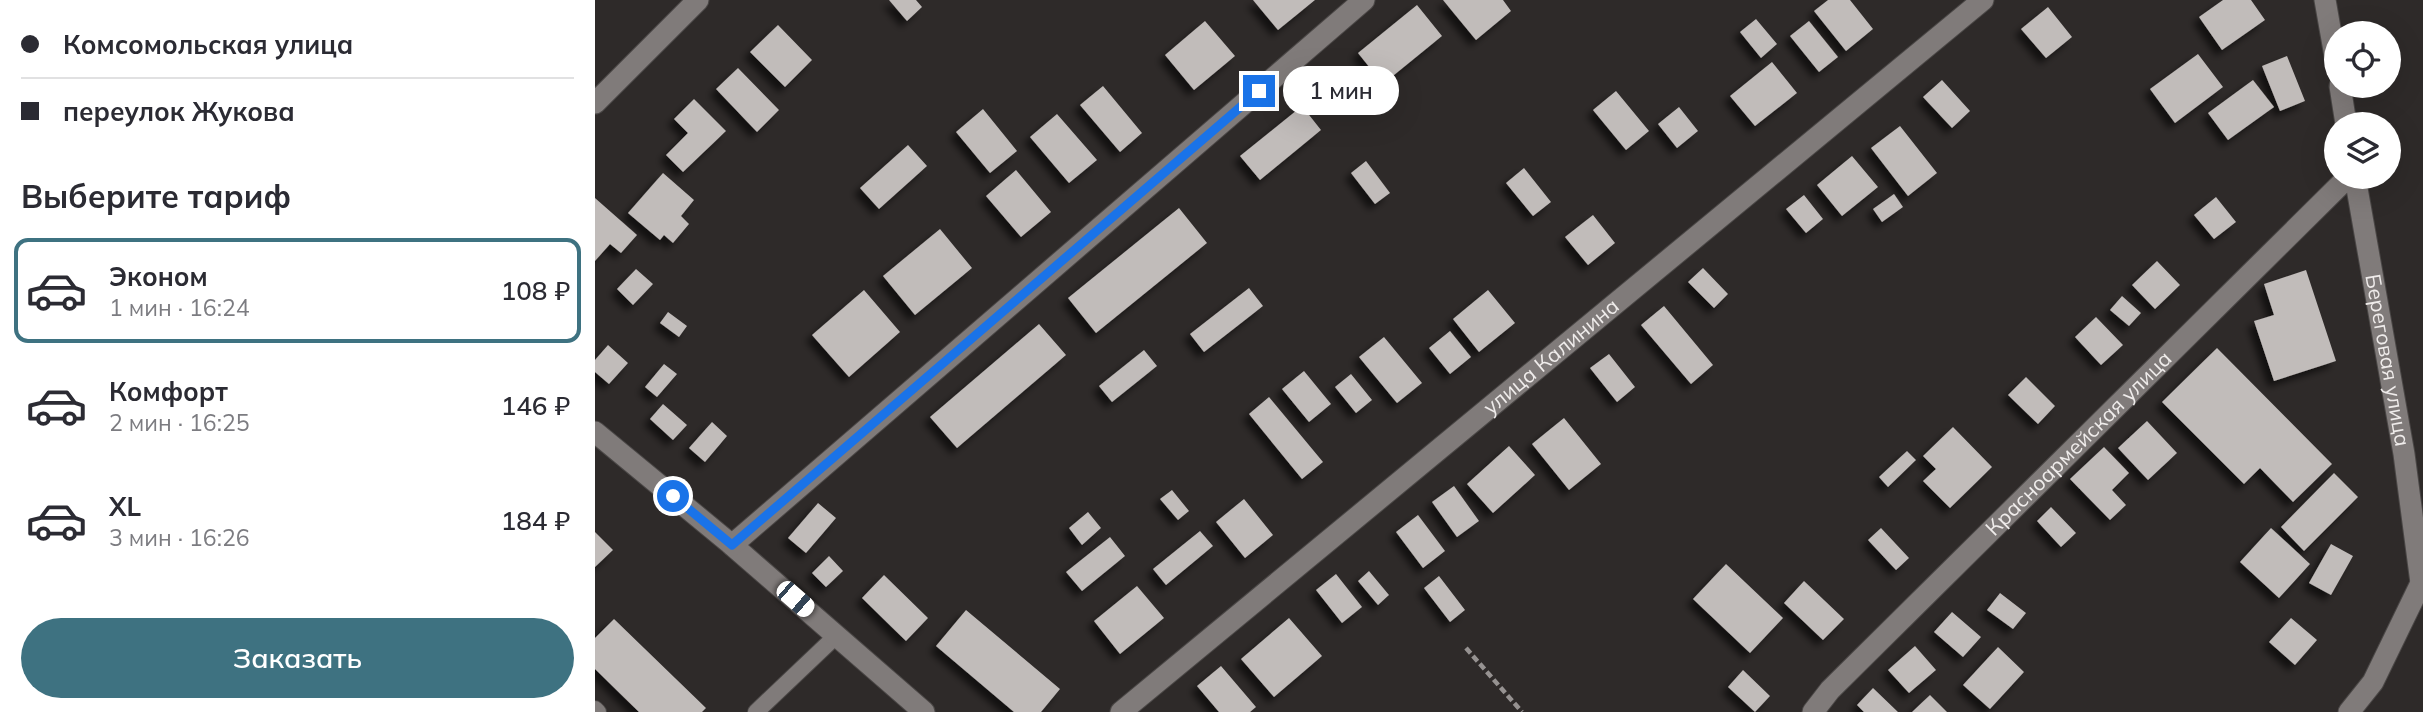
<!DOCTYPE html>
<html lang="ru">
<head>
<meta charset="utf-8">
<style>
  body { margin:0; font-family:Mulish,sans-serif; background:#f7f7f7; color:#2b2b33; height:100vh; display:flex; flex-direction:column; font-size:26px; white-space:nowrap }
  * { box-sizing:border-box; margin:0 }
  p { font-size:23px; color:#7c7c81 }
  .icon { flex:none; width:38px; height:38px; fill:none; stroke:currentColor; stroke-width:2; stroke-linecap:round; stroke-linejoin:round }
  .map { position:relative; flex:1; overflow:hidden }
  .sheet { display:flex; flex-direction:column; background:#fff; width:595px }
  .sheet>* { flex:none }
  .top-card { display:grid; align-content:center; height:154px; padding:0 21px; background:#fff }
  .controls { position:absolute; left:1729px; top:21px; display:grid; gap:14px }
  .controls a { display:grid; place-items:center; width:77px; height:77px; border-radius:50%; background:#fff; box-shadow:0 7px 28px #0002; font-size:35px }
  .end { position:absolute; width:32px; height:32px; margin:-16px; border:9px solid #1a73e8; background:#fff; box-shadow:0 0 0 4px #fff }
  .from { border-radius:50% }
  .bubble { position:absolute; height:49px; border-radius:24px; background:#fff; box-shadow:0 7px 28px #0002; font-size:23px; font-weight:600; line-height:49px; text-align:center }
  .car { position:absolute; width:21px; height:42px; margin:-21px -10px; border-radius:9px; box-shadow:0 0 5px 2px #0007; background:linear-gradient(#fff 24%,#345 0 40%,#fff 0 76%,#345 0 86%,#fff 0) }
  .top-card b { display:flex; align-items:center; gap:24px; height:66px; font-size:26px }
  .top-card b+b { border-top:2px solid #e1e1e2 }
  .top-card i { width:18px; height:18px; background:#2b2b33 }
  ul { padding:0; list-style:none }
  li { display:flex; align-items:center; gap:21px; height:105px; margin:0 14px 10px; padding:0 7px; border:4px solid transparent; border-radius:14px }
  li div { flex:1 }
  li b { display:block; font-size:26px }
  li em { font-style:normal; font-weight:600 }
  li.active { border-color:#3e7281 }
  li>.icon { width:63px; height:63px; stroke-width:1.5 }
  h2 { padding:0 21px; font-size:32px; line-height:84px }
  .primary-button { display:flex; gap:14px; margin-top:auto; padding:14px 21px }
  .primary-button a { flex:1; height:80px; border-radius:42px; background:#3e7281; color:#fff; font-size:28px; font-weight:600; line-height:80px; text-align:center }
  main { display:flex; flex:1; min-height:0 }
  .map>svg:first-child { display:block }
</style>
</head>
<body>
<main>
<section class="sheet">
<div class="top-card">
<b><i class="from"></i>Комсомольская улица</b>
<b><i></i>переулок Жукова</b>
</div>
<h2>Выберите тариф</h2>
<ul>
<li class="active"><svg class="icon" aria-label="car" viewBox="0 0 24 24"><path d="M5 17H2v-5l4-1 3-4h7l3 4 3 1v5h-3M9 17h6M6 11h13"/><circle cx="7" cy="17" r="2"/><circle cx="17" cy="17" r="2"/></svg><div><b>Эконом</b><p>1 мин · 16:24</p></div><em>108 ₽</em></li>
<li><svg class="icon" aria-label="car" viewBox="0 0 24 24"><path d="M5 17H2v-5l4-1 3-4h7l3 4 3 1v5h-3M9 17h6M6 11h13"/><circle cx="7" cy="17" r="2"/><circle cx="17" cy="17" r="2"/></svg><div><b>Комфорт</b><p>2 мин · 16:25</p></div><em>146 ₽</em></li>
<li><svg class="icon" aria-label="car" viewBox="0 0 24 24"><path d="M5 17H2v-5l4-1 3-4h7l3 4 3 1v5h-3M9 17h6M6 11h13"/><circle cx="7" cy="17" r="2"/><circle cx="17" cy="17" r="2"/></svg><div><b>XL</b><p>3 мин · 16:26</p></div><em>184 ₽</em></li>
</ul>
<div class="primary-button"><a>Заказать</a></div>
</section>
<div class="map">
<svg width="1828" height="712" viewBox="0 0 1828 712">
  <defs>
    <filter id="shadow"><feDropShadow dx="-6" dy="6" stdDeviation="3.5" flood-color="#0009"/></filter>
  </defs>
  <rect width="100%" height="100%" fill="#2e2a29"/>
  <!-- building -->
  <path fill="#c1bcba" filter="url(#shadow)" d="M294 0H321L327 7 312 21Z
    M658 0H720L683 30Z
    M848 0H908L916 11 881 40Z
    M1233 0H1255L1278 29 1251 51 1219 11Z
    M1628 0H1656L1670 20 1627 50 1604 17Z
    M822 5 847 36 788 84 763 53Z
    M1453 7 1477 37 1451 58 1426 29Z
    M1161 19 1182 44 1166 58 1145 32Z
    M610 21 640 56 599 90 570 55Z
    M1214 21 1243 57 1224 72 1195 36Z
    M183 25 217 60 190 87 155 52Z
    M1603 54 1628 87 1580 123 1555 89Z
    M1692 56 1710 101 1685 111 1667 66Z
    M1177 62 1202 93 1160 126 1135 96Z
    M143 68 184 110 162 132 121 89Z
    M1347 80 1375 111 1357 128 1328 97Z
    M1658 80 1679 107 1633 140 1613 113Z
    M508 86 547 133 525 152 485 105Z
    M1021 91 1054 131 1031 150 998 110Z
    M99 99 131 131 88 172 71 155 93 133 79 119Z
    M707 106 726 130 665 180 645 156Z
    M1084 107 1103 131 1082 148 1063 124Z
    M388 109 422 151 395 173 361 132Z
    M462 114 502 160 474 183 435 137Z
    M1305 126 1342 173 1313 196 1276 148Z
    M313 145 332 166 284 209 265 188Z
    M1257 156 1283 187 1247 216 1222 185Z
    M771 161 795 193 780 204 756 173Z
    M929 168 956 202 938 216 911 183Z
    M421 170 456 212 426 237 391 196Z
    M68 173 99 200 86 216 94 224 78 243 69 235 65 240 33 213Z
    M1299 194 1308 207 1287 222 1278 209Z
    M1209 195 1228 219 1211 233 1191 209Z
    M1621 197 1641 222 1619 239 1599 215Z
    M0 198 42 235 26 253 15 244 0 261Z
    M584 208 612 243 501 333 473 298Z
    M998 215 1020 243 993 265 970 237Z
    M345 229 377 268 320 315 288 276Z
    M1562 261 1585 285 1560 309 1537 285Z
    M1108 268 1133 294 1119 308 1093 282Z
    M41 269 58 284 38 305 22 289Z
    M1711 270 1741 361 1679 381 1659 321 1679 315 1669 284Z
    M654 288 668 306 609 352 595 334Z
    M269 290 305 332 254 377 217 335Z
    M893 290 920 323 884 352 858 319Z
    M1527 296 1546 313 1534 326 1515 310Z
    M1069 306 1118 365 1096 384 1046 325Z
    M73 312 92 326 84 337 65 323Z
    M1501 317 1528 345 1506 365 1480 337Z
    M444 324 471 355 362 448 335 417Z
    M855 331 876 357 855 374 834 348Z
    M789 337 827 383 802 403 764 357Z
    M13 345 33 363 14 384 0 372V360Z
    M1622 348 1737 464 1698 502 1665 468 1649 484 1567 402Z
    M549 350 562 366 517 402 504 386Z
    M1014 354 1040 387 1022 402 995 368Z
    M69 364 82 374 62 397 50 387Z
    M709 371 736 404 714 422 687 389Z
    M756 374 777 400 761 413 740 387Z
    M1431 377 1460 406 1443 424 1413 395Z
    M674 397 728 462 707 479 654 414Z
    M68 404 92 425 78 440 55 419Z
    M969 418 1006 464 974 490 937 444Z
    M1552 421 1582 453 1553 480 1523 448Z
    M117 422 132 436 110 462 94 448Z
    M1358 427 1397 467 1355 508 1328 481 1341 469 1328 456Z
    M914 446 940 475 898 513 872 484Z
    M1509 447 1534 473 1517 490 1531 505 1515 520 1475 479Z
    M1312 451 1321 460 1293 487 1284 477Z
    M1739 473 1763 497 1709 551 1686 527Z
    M859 486 884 521 862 537 837 502Z
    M577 490 594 511 583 520 565 499Z
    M649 499 678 535 650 558 621 522Z
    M223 503 241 518 211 553 193 538Z
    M1456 507 1481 533 1466 547 1442 521Z
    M493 512 506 528 487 545 474 528Z
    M823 515 850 551 828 568 801 532Z
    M1286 528 1314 558 1301 570 1273 540Z
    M1676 528 1715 564 1684 598 1645 562Z
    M605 531 618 546 571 585 558 569Z
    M0 532 18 550 0 567Z
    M515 537 530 556 487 591 471 572Z
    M1736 544 1758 556 1736 595 1714 583Z
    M234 556 248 571 231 587 217 573Z
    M1131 564 1188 618 1155 653 1098 599Z
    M774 571 794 595 783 605 763 581Z
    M741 574 767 607 747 623 721 590Z
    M289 575 333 618 311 641 267 598Z
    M844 576 870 610 855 622 829 588Z
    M1209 581 1249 619 1228 640 1189 603Z
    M542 586 569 618 525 654 499 621Z
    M1405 593 1431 613 1418 629 1392 610Z
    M371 610 465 689 446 712H419L341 646Z
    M1357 612 1386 637 1368 657 1339 632Z
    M694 618 727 656 679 697 646 659Z
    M1696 618 1722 640 1700 665 1674 642Z
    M19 619 111 708 107 712H44L0 669V638Z
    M1320 646 1341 670 1314 693 1293 670Z
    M1403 647 1429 672 1395 709 1368 685Z
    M626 666 661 707 655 712H624L602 686Z
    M1148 670 1175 696 1160 712 1133 687Z
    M1278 688 1303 712H1269L1262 705Z
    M1335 695 1352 712H1317Z"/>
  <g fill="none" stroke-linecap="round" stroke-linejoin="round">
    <!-- lane casing -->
    <g stroke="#4a4746" stroke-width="18">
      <path id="lane" d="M0 709 3 712
        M161 712 241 636"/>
    </g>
    <!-- street casing -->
    <g stroke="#4a4746" stroke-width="23">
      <g id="street">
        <path d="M1730 0 1741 62"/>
        <path d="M1745 86 1751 124"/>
        <path d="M0 103 103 0"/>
        <path id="s1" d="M1760 177 1809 454 1826 583"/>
        <path d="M0 432 137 545 329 712"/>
        <path d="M137 545 769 0"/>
        <path id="s2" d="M526 712 1388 0"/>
        <path id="s3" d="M1218 712 1235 690 1753 177"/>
        <path d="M1754 712 1778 682 1826 583"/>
      </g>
    </g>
    <!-- path -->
    <path stroke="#969291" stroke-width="4.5" stroke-dasharray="7 3.5" stroke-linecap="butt" d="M871 648 927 712"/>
    <!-- lane -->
    <use href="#lane" stroke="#807b7a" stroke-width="16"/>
    <!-- street -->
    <use href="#street" stroke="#807b7a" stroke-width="21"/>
  </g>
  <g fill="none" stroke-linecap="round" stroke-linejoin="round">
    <!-- route -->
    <path stroke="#1a73e8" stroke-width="9" d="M78 496 137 545 664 91"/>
  </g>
  <g text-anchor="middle" stroke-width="7" stroke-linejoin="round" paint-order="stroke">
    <!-- street labels -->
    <g font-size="21" fill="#efeceb" stroke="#2e2a29">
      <text dy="7" stroke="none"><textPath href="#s2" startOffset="558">улица Калинина</textPath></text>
      <text dy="7" stroke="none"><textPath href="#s1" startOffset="186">Береговая улица</textPath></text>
      <text dy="7" stroke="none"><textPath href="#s3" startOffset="378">Красноармейская улица</textPath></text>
    </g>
  </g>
</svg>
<div class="controls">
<a><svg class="icon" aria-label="locate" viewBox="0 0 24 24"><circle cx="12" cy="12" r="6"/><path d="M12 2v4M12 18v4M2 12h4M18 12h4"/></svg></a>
<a><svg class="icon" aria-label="layers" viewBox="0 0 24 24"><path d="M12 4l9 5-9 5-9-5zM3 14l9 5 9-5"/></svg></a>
</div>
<i class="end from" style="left:78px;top:496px"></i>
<i class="end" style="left:664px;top:91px"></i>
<div class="bubble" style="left:688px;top:66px;width:116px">1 мин</div>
<i class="car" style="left:200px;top:599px;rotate:131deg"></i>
</div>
</main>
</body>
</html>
